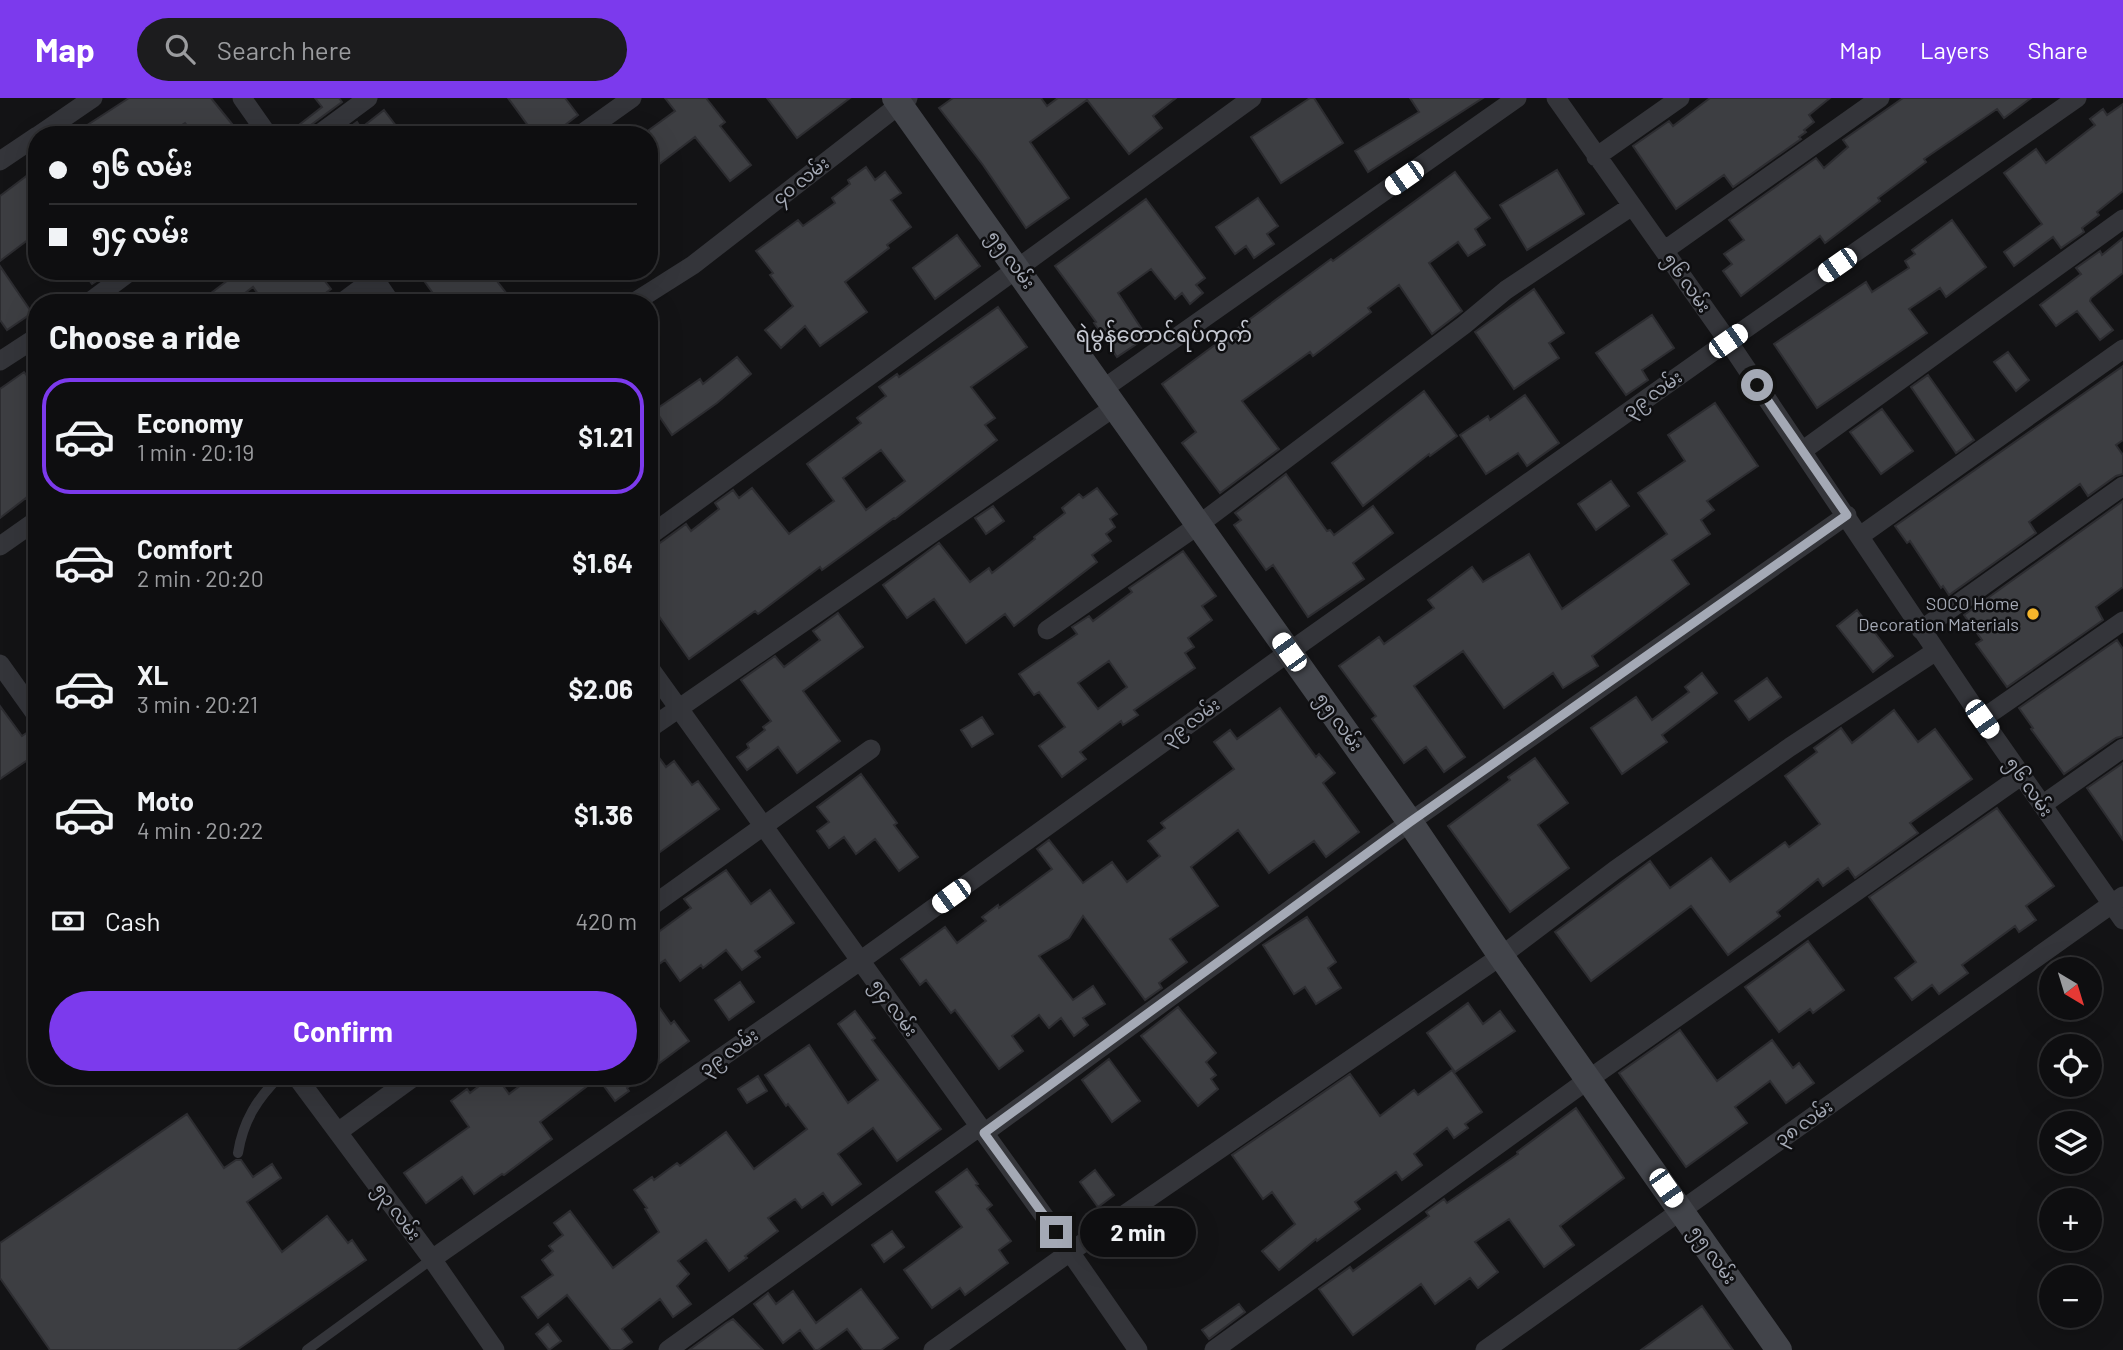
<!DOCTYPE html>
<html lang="en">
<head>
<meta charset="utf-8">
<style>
  body { margin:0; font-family:Barlow,"Noto Sans Myanmar",sans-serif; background:#1c1c1e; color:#f1f3f6; height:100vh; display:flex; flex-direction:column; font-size:26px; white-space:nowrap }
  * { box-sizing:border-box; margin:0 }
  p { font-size:23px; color:#9b9c9f }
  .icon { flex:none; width:38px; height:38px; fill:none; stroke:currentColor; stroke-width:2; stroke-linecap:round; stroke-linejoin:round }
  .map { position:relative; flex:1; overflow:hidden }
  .panel { position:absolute; left:28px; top:196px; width:630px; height:791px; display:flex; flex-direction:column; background:#0e0e10; border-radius:28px; box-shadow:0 7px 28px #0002,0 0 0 2px #2e2e30 }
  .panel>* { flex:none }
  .top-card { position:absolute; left:28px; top:28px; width:630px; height:154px; border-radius:28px; box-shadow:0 7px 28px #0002,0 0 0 2px #2e2e30; display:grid; align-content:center; height:154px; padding:0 21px; background:#0e0e10 }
  .needle { width:46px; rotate:142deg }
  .buttons { position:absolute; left:2039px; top:859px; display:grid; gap:14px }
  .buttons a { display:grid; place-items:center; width:63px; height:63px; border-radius:50%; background:#0e0e10; box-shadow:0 7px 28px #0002,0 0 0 2px #2e2e30; font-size:35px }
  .end { position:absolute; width:32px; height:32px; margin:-16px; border:9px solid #a4a9b5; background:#111; box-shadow:0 0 0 4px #111 }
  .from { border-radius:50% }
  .bubble { position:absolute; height:49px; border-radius:24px; background:#0e0e10; box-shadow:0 7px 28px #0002,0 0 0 2px #2e2e30; font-size:23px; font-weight:700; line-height:49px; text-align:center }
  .car { position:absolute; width:21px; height:42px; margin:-21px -10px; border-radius:9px; box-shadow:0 0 5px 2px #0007; background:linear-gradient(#fff 24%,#345 0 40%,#fff 0 76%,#345 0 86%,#fff 0) }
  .top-card b { display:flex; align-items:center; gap:24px; height:66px; font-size:26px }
  .top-card b+b { border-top:2px solid #2e2e30 }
  .top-card i { width:18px; height:18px; background:#f1f3f6 }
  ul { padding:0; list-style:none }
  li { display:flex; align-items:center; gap:21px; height:116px; margin:0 14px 10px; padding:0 7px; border:4px solid transparent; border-radius:28px }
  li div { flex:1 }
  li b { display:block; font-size:26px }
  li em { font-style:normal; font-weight:700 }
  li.selected { border-color:#7c3aed }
  li>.icon { width:63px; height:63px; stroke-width:1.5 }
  h2 { padding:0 21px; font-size:32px; line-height:84px }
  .pay { display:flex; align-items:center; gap:18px; height:77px; padding:0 21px; font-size:26px }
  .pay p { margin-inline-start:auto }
  .action { display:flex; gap:14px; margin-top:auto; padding:14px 21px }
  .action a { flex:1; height:80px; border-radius:42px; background:#7c3aed; color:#fff; font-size:28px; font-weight:700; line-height:80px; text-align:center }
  header { display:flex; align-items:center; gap:42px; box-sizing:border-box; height:98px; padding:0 35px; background:#7c3aed; color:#fff }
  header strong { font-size:33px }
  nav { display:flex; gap:38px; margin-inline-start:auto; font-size:24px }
  .search { width:490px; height:63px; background:#1c1c1e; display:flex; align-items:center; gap:18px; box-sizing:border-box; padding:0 24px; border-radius:38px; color:#9b9c9f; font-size:26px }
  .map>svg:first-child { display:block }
</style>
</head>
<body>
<header>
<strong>Map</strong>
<div class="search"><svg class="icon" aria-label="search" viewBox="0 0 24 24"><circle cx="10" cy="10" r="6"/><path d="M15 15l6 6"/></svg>Search here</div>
<nav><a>Map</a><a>Layers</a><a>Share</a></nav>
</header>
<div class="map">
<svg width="2123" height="1252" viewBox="0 0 2123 1252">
  <rect width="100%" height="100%" fill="#131315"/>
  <!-- building -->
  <path fill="#3d3e42" stroke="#2d2d31" stroke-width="2" fill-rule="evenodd" d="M129 0H211L241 37H195L185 25 167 37H72Z
    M315 0H339L342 4 311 27 306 37H286L322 9Z
    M508 0H565L578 17 552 37H535Z
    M665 0H706L725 24 720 28 751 67 730 83 695 39 649 74V32L675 13Z
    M767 0H850L797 40Z
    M953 0H1041L1047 8 1058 0H1176L1153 18 1162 30 1129 56 1087 2 1030 44 1069 100 1026 130 983 67 939 10Z
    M1310 0H1314L1343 45 1281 85 1251 39Z
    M1410 0H1483L1368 74 1355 53 1419 14Z
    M1710 0H1830L1809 17 1814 24 1804 32 1806 34 1799 39 1801 41 1733 89 1724 77 1676 111 1633 48 1669 23 1673 28Z
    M1903 0H2031L2004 20 1997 11 1924 61 1926 64 1878 100 1880 103 1825 145 1820 138 1741 198 1723 173 1732 166 1724 156 1744 142 1729 122 1816 60 1824 70 1848 49 1843 42Z
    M2123 6V93L2097 114 2099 117 2082 130 2084 134 2061 150 2053 139 2014 168 2004 154 2042 126 2004 75 2036 51 2046 65 2095 27 2090 21 2103 11 2107 17Z
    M384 12 403 37H339L357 24 361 30Z
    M866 69 875 82 885 74 901 95 891 102 911 129 887 147 889 150 845 184 867 214 820 248 805 228 781 250 765 232 793 208 770 177 773 175 756 153 798 122 803 128 835 105 832 100 850 86 848 82Z
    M37 70V135L0 163V98Z
    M1557 72 1584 116 1527 152 1500 107Z
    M1455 74 1490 120 1475 131 1485 147 1468 158 1458 144 1429 165 1462 213 1432 236 1399 187 1368 210 1371 214 1313 258 1310 254 1242 303 1279 351 1220 395 1182 345 1196 334 1162 286 1331 161 1333 163Z
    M1258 100 1278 128 1267 136 1274 146 1254 160 1246 148 1235 156 1216 129Z
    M1146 101 1205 180 1196 187 1203 195 1190 206 1182 195 1175 201 1151 171 1118 195 1147 239 1117 259 1094 225 1096 224 1055 168Z
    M1952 122 1986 169 1946 199 1940 190 1909 211 1927 235 1817 310 1774 246 1866 184 1872 194 1909 170 1905 163 1915 156 1912 152Z
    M957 137 980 168 935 201 913 170Z
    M2123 140V175L2091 200 2090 203 2113 232 2100 242 2077 213 2056 228 2040 207 2081 176 2076 170 2100 153 2102 157Z
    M0 168 32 215 7 232 0 222Z
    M82 173H103L106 177 92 186Z
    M240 173H317L331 191 312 205H265L253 189 232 205H198Z
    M417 173H489L514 205H479L474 198 466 205H440Z
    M1534 191 1564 235 1549 245 1559 260 1514 291 1475 234Z
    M998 209 1027 249 971 289 995 320 985 327 997 342 895 421 894 420 822 472 820 469 758 516 755 513 689 561 649 504V453L686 426 691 433 719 411 715 405 733 392 739 400 752 390 789 436 834 403 807 366 861 325 857 320 886 298 879 289 897 276 899 279ZM881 352 905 383 866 412 843 380Z
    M1652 217 1674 250 1642 272 1648 282 1626 297 1596 255Z
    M2008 254 2029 282 2016 293 1994 264Z
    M737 259 751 276 717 305 672 337 655 312 700 281 703 286Z
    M2123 268V342L2116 347 2123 357V376L2116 378 2088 398 2080 386 2029 424 2036 435 1949 497 1943 488 1941 490 1910 443 1907 445 1895 428Z
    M24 274 37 291V410H34L26 400 0 420V291Z
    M1928 277 1974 342 1956 355 1911 289Z
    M1424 293 1457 338 1430 358 1429 356 1363 408 1332 365Z
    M1525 297 1559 345 1527 368 1518 355 1486 376 1460 337 1488 318 1490 322Z
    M1715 305 1758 368 1707 403 1714 412 1701 422 1710 436 1672 462 1689 486 1592 558 1598 568 1563 590 1553 575 1504 610 1463 553 1414 588 1465 659 1444 674 1426 649 1404 665 1372 621 1376 618 1339 568 1379 539 1384 546 1434 510 1428 502 1472 469 1483 484 1529 456 1562 511 1667 436 1638 395 1685 363 1668 337Z
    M1882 311 1913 353 1881 376 1850 334Z
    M1286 376 1327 433 1330 432 1334 437 1373 408 1393 435 1353 465 1364 481 1308 519 1273 467 1266 472 1234 427 1241 422 1235 415Z
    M1611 383 1629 408 1596 432 1578 406Z
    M1097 390 1117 416 1110 421 1115 429 1106 436 1111 443 1092 457 1097 464 1014 528 1005 516 966 545 934 501 907 520 883 487 939 445 970 484 989 470 992 475 1035 441 1034 439 1065 415 1062 410 1079 396 1083 400Z
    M2123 403V489L2096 509 2103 522 2007 589 1976 546 1982 542 1964 517Z
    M993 408 1004 423 986 436 975 420Z
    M1183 453 1216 498 1202 508 1212 522 1188 540 1194 549 1185 555 1195 570 1134 612 1138 617 1123 627 1121 623 1080 654 1086 661 1062 679 1039 648 1065 629 1039 594 1034 597 1019 576 1077 536 1072 529 1089 518 1093 523 1132 494 1129 490ZM1109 563 1127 589 1098 611 1078 585Z
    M1857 512 1893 558 1873 574 1837 528Z
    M838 515 863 549 803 593 840 643 797 675 778 649 747 672 737 659 749 650 747 646 765 632 763 629 771 623 741 582 775 558 784 569 820 542 813 533Z
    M2117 542 2123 551V638L2116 640 2064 676 2031 631 2033 630 2019 610Z
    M1702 575 1717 595 1662 637 1667 644 1622 676 1591 630 1636 599 1652 622 1689 594 1685 589Z
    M1767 580 1781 599 1749 622 1735 603Z
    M0 608 22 638 34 630H37V651L30 656 32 659 0 681Z
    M1280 610 1316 659 1319 656 1335 675 1323 685 1359 734 1326 759 1314 743 1269 775 1238 732 1191 769 1218 808 1170 841 1187 864 1159 885 1162 890 1145 902 1083 818 1069 840 1039 858 1073 902 1093 888 1105 906 1083 920 1088 927 1074 938 1061 920 1049 930 1039 917 1012 938 1023 953 999 971 955 912 951 915 926 882 920 887 901 861 945 829 957 845 986 823 982 819 998 807 999 810 1052 771 1037 751 1049 742 1083 785 1112 764 1127 784 1160 758 1148 743 1165 730 1161 725 1234 671 1214 644 1230 632 1237 641Z
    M1894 612 1918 644 1935 631 1972 681 1910 725 1918 735 1855 780 1848 770 1823 788 1818 781 1777 814 1780 818 1728 857 1691 808 1591 883 1555 834 1650 763 1670 790 1711 760 1730 784 1785 744 1789 749 1820 726 1785 678 1817 654 1814 650 1841 630 1852 645Z
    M982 619 993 636 972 649 961 632Z
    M649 646 666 669 674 663 692 687 698 683 719 711 649 762Z
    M1535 660 1568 705 1538 727 1569 770 1510 814 1448 728 1510 682 1508 679Z
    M2123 665V742L2087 690Z
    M861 676 897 725 894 727 918 759 899 773 875 741 856 756 844 739 829 750 817 733 829 724 817 709Z
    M1997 710 2054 788 2026 808 2036 822 2019 834 2015 828 1962 867 1968 875 1939 896 1932 887 1912 902 1895 880 1916 864 1869 799Z
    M726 772 751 806 770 792 794 825 755 853 760 859 742 872 726 852 703 870 701 867 680 883 665 862 649 873V841L691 810 684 801Z
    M1307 819 1336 864 1328 870 1341 890 1316 906 1305 889 1294 896 1263 847Z
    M1808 843 1844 892 1813 915 1810 911 1779 934 1745 889Z
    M740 884 754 904 729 922 715 902Z
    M649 895 671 926 674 923 689 943 649 973Z
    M1468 905 1483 926 1500 913 1515 933 1455 974 1427 935Z
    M1178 909 1216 955 1206 964 1216 977 1211 981 1218 991 1198 1008 1141 938Z
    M855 913 875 940 872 942 941 1031 897 1063 873 1030 838 1056 861 1086 832 1107 823 1095 802 1110 795 1101 768 1120 778 1133 745 1158 747 1160 729 1173 706 1142 678 1163 689 1176 677 1188 691 1206 673 1219 660 1201 622 1231 632 1244 621 1252H611L567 1197 538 1220 522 1199 553 1177 542 1162 553 1153 549 1148 563 1137 554 1125 570 1113 613 1170 659 1134 645 1111 647 1110 634 1092 652 1079 654 1082 677 1065 680 1068 726 1034 754 1071 807 1031 788 1006 786 1008 765 977 809 947 848 1005 878 982 838 926Z
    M1680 932 1717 983 1772 942 1793 970 1799 965 1814 985 1786 1005 1770 983 1735 1009 1747 1025 1686 1069 1619 975Z
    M1109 961 1140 1003 1112 1024 1082 982Z
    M1452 972 1482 1014 1465 1026 1468 1030 1454 1040 1447 1030 1414 1056 1422 1067 1402 1082 1396 1074 1355 1104 1360 1111 1317 1143 1316 1141 1279 1172 1262 1153 1295 1126 1272 1094 1263 1101 1232 1057 1350 976 1380 1018 1414 992 1418 997Z
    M492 978H496L509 996 533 978H643L627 990 629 993 615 1003 598 980 540 1024 552 1041 504 1077 502 1076 474 1096 462 1079 426 1105 404 1075 469 1029 451 1003 467 991 470 995Z
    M758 978 767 993 747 1005 738 991Z
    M1576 1010 1624 1080 1560 1128 1574 1147 1544 1169 1509 1121 1475 1144 1498 1174 1478 1190 1470 1180 1435 1206 1421 1186 1353 1237 1319 1191 1350 1169 1353 1173 1429 1118 1426 1114 1444 1101 1447 1105 1518 1056 1517 1054Z
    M187 1016 224 1070 236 1062H241L253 1079 272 1066 281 1080 247 1104 282 1154 327 1118 348 1145 352 1142 366 1162 237 1252H50L0 1180V1145Z
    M967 1071 978 1086 976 1087 992 1107 987 1111 1011 1143 999 1152 1008 1165 965 1197 960 1190 932 1210 904 1172 962 1129 936 1094Z
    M1095 1072 1114 1097 1098 1109 1080 1084Z
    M892 1133 904 1149 884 1164 872 1147Z
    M861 1191 898 1240 881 1252H863L847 1231 818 1252H815L800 1232 783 1245 754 1206 768 1195 776 1206 793 1193 816 1225Z
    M1239 1206 1245 1214 1209 1241 1202 1232Z
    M1702 1208 1733 1252H1641Z
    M733 1221 763 1252H689L726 1225Z
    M548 1226 561 1243 549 1252 536 1236Z"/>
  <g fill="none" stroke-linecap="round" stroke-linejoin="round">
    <!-- service -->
    <path stroke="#34353a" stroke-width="10" d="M238 1055C243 1023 257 1001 280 978
      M307 1252 432 1161"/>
    <!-- minor -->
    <path stroke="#34353a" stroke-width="19" d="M242 0 268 37
      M1556 0 1728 243 1982 621 2123 822
      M39 37 93 0
      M318 37 368 0
      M580 37 632 0
      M1596 59 1680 0
      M0 63 37 38
      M1665 152 1880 0
      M369 173 391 205
      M88 205 131 173
      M341 205 384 173
      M633 205 693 167 908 0
      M0 263 37 239
      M1103 291 1517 0
      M1802 353 2123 121
      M649 438 1252 0
      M1860 438 2123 251
      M0 448 37 422
      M1047 532 1197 428 1464 227 1506 192 1632 108
      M1921 532 2123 388
      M0 566 37 618
      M649 569 1070 1154 1138 1252
      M1982 621 2123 523
      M649 631 1116 308
      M2042 707 2123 650
      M649 810 871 651
      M296 978 432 1161 495 1252
      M338 1034 415 978
      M984 1035 1410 724 1847 417
      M432 1161 860 863 1289 554 1728 243 2077 0
      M668 1252 979 1029
      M933 1252 1070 1154 1501 858 1615 772 1790 649 1936 553
      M1214 1252 1589 981 2021 678
      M1485 1252 2123 798"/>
    <!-- secondary -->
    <path stroke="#42444a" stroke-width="26" d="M895 0 1410 724 1501 858 1779 1252"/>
  </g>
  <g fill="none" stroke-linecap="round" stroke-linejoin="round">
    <!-- route -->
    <path stroke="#a4a9b5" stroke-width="9" d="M1056 1134 984 1035 1410 724 1847 417 1757 287"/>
  </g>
  <!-- markers -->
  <circle fill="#f5b52b" stroke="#0e0e10" stroke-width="2.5" cx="2033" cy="516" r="7"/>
  <g text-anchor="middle" stroke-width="5" stroke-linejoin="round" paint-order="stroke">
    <!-- street labels -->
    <g font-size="18" fill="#a4a9b5" stroke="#0e0e10">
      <text transform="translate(801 83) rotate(-38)" y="6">၄၀ လမ်း</text>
      <text transform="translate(1011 162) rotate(54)" y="6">၅၅ လမ်း</text>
      <text transform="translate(1687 185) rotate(55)" y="6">၅၆ လမ်း</text>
      <text transform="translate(1653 296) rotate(-35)" y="6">၃၉ လမ်း</text>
      <text transform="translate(1191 624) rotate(-36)" y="6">၃၉ လမ်း</text>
      <text transform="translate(1339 624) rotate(55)" y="6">၅၅ လမ်း</text>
      <text transform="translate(2029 689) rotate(55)" y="6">၅၆ လမ်း</text>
      <text transform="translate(894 910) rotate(54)" y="6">၅၄ လမ်း</text>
      <text transform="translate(729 954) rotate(-35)" y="6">၃၉ လမ်း</text>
      <text transform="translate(1804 1025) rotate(-35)" y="6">၃၈ လမ်း</text>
      <text transform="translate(397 1114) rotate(54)" y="6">၅၃ လမ်း</text>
      <text transform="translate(1713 1157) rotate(55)" y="6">၅၅ လမ်း</text>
    </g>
    <!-- poi labels -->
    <g font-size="18" fill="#a4a9b5" stroke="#0e0e10" text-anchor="end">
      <text x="2019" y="512">SOCO Home<tspan x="2019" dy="21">Decoration Materials</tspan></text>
    </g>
    <!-- quarter labels -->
    <g font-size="21" fill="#c5c8d1" stroke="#0e0e10">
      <text x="1164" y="244">ရဲမွန်တောင်ရပ်ကွက်</text>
    </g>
  </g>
</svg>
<div class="buttons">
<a><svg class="needle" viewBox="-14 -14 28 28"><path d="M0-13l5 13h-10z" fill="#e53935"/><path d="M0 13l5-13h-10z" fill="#9b9c9f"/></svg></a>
<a><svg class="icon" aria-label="locate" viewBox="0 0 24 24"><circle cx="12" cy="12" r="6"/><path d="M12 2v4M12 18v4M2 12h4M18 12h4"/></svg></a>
<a><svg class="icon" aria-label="layers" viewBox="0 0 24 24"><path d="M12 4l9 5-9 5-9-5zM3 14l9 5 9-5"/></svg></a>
<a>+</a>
<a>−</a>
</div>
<i class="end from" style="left:1757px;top:287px"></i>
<i class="end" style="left:1056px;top:1134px"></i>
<div class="bubble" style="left:1080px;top:1110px;width:116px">2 min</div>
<i class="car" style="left:1404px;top:80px;rotate:235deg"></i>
<i class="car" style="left:1837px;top:167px;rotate:235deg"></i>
<i class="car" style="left:1728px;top:243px;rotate:55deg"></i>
<i class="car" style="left:1289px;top:554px;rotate:324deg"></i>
<i class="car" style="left:1982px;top:621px;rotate:145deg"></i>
<i class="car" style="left:951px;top:798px;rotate:234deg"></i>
<i class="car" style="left:1666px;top:1090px;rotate:145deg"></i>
<div class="top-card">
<b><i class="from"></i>၅၆ လမ်း</b>
<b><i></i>၅၄ လမ်း</b>
</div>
<section class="panel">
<h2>Choose a ride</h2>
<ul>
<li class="selected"><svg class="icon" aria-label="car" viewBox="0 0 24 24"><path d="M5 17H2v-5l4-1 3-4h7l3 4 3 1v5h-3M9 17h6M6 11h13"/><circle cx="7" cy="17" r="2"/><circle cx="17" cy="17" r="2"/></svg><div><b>Economy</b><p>1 min · 20:19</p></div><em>$1.21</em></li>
<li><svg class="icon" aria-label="car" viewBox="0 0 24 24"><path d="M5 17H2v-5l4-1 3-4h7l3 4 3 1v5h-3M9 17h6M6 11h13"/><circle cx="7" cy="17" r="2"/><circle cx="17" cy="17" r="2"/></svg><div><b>Comfort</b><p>2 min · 20:20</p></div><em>$1.64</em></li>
<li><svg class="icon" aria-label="car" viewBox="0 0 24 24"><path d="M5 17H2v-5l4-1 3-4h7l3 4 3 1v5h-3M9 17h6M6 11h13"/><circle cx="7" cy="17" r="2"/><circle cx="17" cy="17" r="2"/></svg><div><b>XL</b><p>3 min · 20:21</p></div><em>$2.06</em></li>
<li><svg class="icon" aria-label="car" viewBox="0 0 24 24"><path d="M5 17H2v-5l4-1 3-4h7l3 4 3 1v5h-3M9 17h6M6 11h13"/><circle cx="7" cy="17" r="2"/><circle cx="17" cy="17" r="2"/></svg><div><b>Moto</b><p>4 min · 20:22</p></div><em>$1.36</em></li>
</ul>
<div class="pay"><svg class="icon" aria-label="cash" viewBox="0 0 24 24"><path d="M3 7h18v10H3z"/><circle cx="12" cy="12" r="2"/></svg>Cash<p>420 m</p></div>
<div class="action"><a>Confirm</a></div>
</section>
</div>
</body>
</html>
